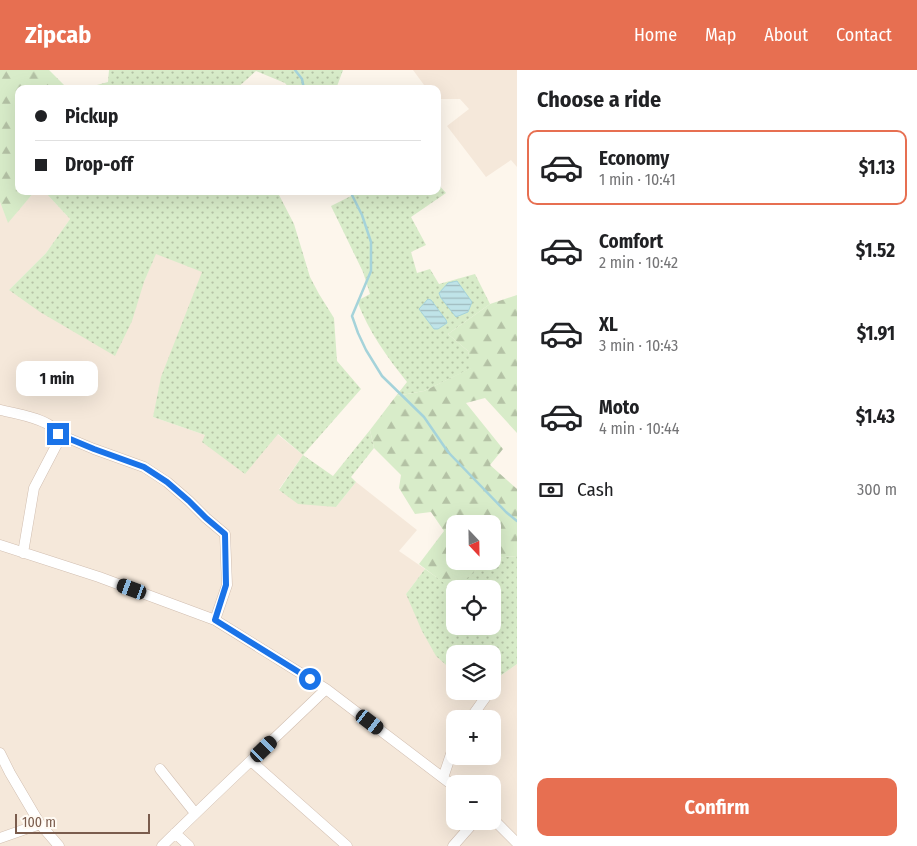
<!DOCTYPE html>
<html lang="en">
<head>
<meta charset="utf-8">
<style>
  body { margin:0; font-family:"Fira Sans Condensed",sans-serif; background:#f2f2f2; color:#202124; height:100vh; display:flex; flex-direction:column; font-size:19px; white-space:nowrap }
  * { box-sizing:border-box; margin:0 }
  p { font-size:16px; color:#757577 }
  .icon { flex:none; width:28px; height:28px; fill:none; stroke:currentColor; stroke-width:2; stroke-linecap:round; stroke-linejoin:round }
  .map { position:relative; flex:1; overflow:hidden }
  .details { display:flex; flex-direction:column; background:#fff; width:400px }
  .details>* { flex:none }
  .hud { position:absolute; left:15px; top:15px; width:426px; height:110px; border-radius:10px; box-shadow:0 5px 20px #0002; display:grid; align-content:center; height:110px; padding:0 20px; background:#fff }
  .needle { width:32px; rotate:158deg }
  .buttons { position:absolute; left:446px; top:445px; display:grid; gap:10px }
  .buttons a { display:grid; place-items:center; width:55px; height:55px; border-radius:10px; background:#fff; box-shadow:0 5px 20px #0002; font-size:25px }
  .scale { position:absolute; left:15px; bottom:12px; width:135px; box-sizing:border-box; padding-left:5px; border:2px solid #7a5c4d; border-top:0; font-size:14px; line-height:18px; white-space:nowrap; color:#7a5c4d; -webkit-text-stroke:4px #fffaf3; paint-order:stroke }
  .end { position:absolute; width:22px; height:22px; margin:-11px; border:6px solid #1a73e8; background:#fff; box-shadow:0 0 0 2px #fff }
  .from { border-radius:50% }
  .bubble { position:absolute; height:35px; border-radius:10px; background:#fff; box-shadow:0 5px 20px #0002; font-size:16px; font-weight:700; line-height:35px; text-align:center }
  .car { position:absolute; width:15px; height:30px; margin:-15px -8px; border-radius:6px; box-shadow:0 0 4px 1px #0007; background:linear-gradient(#222 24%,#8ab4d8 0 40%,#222 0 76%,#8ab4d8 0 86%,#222 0) }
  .hud b { display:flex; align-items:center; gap:18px; height:48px; font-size:19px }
  .hud b+b { border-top:1px solid #e0e0e0 }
  .hud i { width:12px; height:12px; background:#202124 }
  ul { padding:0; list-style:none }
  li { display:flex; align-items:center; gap:15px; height:75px; margin:0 10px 8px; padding:0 10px; border:2px solid transparent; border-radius:10px }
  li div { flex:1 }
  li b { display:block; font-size:19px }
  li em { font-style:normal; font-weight:700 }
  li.active { border-color:#e76f51 }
  li>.icon { width:45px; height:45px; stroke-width:1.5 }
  h2 { padding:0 20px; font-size:22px; line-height:60px }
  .pay { display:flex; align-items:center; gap:12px; height:55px; padding:0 20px; font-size:19px }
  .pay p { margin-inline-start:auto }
  .button { display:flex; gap:10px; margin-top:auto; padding:10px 20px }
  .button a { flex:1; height:58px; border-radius:10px; background:#e76f51; color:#fff; font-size:20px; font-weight:700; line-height:58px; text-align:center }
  header { display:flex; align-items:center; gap:30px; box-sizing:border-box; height:70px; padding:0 25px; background:#e76f51; color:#fff }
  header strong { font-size:24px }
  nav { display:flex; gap:28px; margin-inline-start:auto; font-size:18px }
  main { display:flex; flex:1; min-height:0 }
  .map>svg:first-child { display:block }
</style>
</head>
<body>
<header>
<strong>Zipcab</strong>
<nav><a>Home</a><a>Map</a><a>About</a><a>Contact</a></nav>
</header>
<main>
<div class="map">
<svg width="517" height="776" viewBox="0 0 517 776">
  <defs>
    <pattern id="green-dots" width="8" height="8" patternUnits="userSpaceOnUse" patternTransform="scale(1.25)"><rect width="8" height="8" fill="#d8ecc9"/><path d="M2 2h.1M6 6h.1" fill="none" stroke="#b4c2a5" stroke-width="1.8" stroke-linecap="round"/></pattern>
    <pattern id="forest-firs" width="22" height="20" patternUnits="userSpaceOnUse" patternTransform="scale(1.25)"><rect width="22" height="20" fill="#d8ecc9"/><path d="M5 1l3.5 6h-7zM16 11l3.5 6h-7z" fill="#b4c2a5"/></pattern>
    <pattern id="water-rules" width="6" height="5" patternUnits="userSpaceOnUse" patternTransform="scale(1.25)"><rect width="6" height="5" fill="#bfe3e8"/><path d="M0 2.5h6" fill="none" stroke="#a0bbbe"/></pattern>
  </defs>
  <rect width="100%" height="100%" fill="#fdf6ec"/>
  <!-- residential -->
  <path fill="#f5e8da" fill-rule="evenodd" d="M413 0H517V97L511 90 486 107 447 56 469 39 460 29H438V19H427Z
    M35 121H44L70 149 46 183 9 220 144 212 156 183 203 202 189 238 153 347 205 365 277 364 303 385 279 419 325 435 336 437 356 412 417 460 399 481 425 499 406 524 455 602V621H492L493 611 517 594V776H0V132L8 152ZM455 649H492V686H455ZM455 714H492V751H455Z"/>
  <!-- green -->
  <path fill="url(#green-dots)" fill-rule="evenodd" d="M109 0H343L336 19H290L285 13 256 1 236 19H82L108 12Z
    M438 114 446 123 411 147 426 175 411 182 417 203 430 199 439 214 475 204 490 234 448 264 468 281 472 298 424 321 396 326 407 312C387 287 369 262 357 231L370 224 363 202 331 136 361 121H438Z
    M44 121H277L294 154 310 207 319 224 334 248 337 291 361 319 303 385 333 406 370 360 374 378 351 407 356 412 336 437 298 434 279 420 303 385 278 364 245 404 202 372 205 365 153 347 161 307 202 202 156 184 144 212 132 251 115 286 40 242 9 220 46 183 70 149Z
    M517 486V594L493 611 492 584H455L454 602 436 586 422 561 406 524 425 499 453 519 487 491H492L493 488ZM455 519H492V556H455Z"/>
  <!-- forest -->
  <path fill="url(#forest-firs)" d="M0 0H49L68 19H19V121H35L8 153 0 132Z
    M517 225V363L485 328 466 333 503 379 490 395 517 419V486L493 488 492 454H455V491H487L453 520 419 494 444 461 431 442 415 444 399 418 401 405 374 378 370 360 396 326 424 321 471 298 468 281 448 264 490 234Z"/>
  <!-- water -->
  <path fill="url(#water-rules)" stroke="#a5d3da" d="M457 211 472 232 468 242 456 247 441 228 439 223 448 213Z
    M428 229 431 230 446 250 447 253 438 259H434L419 239Z"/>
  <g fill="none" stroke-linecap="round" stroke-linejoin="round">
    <!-- stream -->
    <path stroke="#a5d3da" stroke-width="2.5" d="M295 0 302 9 304 19
      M350 121 362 145 371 172V201L352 246 358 263 366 280 382 306 424 347 448 382 506 442 517 451"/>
    <!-- street casing -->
    <g stroke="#d1beb0" stroke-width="11">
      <path id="street" d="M0 340C14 343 52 349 58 364 58 365 58 370 58 372L34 418 23 483
        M58 364 94 379 144 397 167 412 189 431 206 448 225 464 227 515 215 550
        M0 475 99 507 215 550 326 619 455 717
        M470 649 490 621
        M0 683 10 703 40 754 59 776
        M251 691 347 776
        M160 699 195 743
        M443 708 455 672
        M492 748 517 773
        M175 763 189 776
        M0 768 40 754
        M162 776C216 723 272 671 326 619
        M453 776 475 751"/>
    </g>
    <!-- street -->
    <use href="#street" stroke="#fff" stroke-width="10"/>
  </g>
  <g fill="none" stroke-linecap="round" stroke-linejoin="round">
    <!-- route -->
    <path stroke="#1a73e8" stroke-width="6" d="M58 364 94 379 144 397 167 412 189 431 206 448 225 464 226 515 215 550 310 609"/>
  </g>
</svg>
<div class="buttons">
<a><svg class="needle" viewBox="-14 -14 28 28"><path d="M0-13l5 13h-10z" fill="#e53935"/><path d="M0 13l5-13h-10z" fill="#757577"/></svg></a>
<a><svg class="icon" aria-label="locate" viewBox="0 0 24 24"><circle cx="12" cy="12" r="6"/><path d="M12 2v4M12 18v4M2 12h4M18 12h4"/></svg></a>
<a><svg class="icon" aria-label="layers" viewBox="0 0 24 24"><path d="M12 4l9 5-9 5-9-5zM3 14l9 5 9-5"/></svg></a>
<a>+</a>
<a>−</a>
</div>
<div class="scale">100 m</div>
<i class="end from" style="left:310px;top:609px"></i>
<i class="end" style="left:58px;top:364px"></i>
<div class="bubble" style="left:16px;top:291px;width:82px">1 min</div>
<i class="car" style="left:132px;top:519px;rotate:290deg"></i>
<i class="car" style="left:370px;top:652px;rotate:127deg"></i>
<i class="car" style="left:264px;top:679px;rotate:46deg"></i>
<div class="hud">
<b><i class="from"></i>Pickup</b>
<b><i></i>Drop-off</b>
</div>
</div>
<section class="details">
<h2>Choose a ride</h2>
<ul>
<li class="active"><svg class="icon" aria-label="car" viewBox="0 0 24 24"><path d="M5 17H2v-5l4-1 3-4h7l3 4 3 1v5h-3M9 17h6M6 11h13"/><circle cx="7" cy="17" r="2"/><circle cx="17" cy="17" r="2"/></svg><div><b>Economy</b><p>1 min · 10:41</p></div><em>$1.13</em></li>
<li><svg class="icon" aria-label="car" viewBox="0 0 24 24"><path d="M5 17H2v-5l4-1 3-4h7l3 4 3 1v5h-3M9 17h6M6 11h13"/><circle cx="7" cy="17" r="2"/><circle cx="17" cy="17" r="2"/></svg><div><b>Comfort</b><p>2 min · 10:42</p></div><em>$1.52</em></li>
<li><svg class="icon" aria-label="car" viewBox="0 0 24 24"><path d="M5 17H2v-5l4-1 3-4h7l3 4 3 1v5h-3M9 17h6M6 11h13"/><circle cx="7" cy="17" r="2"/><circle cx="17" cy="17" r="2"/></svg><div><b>XL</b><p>3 min · 10:43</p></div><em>$1.91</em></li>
<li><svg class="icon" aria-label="car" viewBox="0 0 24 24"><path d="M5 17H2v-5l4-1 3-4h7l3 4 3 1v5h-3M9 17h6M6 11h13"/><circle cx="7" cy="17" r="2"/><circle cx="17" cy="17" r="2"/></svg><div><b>Moto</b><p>4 min · 10:44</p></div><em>$1.43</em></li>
</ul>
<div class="pay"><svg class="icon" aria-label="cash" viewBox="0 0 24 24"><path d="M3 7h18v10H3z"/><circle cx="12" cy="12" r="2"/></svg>Cash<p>300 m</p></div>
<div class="button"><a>Confirm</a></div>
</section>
</main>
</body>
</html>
